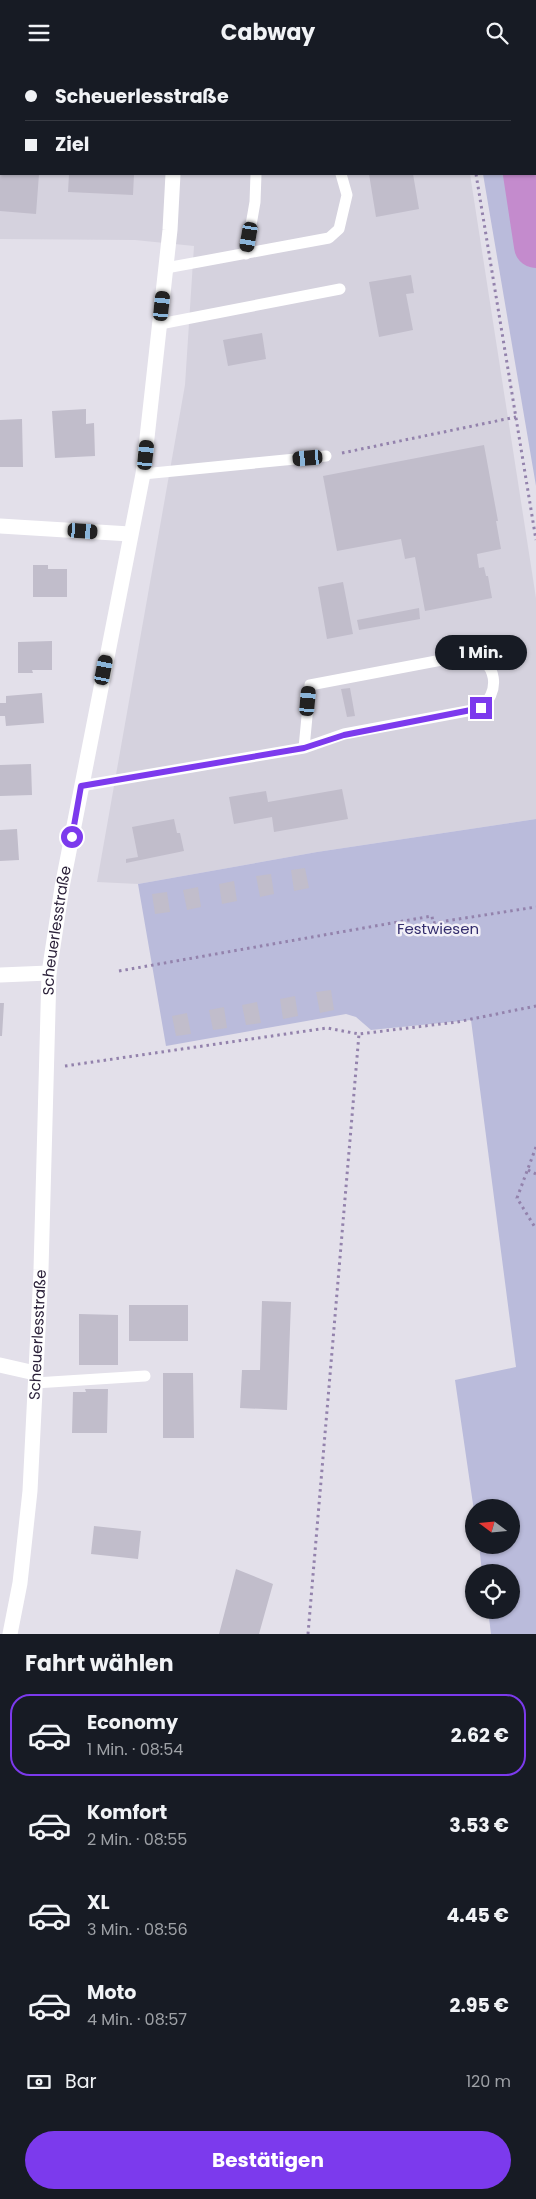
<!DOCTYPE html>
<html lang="de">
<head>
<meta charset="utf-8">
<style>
  body { margin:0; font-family:Poppins,sans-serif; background:#242831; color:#f1f3f6; height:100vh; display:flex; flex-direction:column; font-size:19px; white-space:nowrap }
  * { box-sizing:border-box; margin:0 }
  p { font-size:16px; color:#9ea1a6 }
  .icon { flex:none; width:28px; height:28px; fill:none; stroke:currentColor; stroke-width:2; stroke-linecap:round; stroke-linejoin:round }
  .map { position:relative; height:1569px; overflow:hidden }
  .drawer { display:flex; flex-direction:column; background:#171b24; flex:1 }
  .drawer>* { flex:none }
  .hud { position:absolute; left:0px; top:0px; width:536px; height:110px; box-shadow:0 1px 4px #0004; display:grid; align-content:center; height:110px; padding:0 25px; background:#171b24 }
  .needle { width:32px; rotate:286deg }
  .controls { position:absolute; left:465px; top:1434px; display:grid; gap:10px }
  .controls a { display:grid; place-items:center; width:55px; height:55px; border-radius:50%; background:#171b24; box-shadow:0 1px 4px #0004; font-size:25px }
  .end { position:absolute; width:22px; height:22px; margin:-11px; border:6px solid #7c3aed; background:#fff; box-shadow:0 0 0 2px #fff }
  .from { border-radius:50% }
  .bubble { position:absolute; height:35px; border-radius:18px; background:#171b24; box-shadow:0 1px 4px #0004; font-size:16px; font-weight:700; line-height:35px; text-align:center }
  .car { position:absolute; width:15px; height:30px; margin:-15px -8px; border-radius:6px; box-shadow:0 0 4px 1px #0007; background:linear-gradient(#222 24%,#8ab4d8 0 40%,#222 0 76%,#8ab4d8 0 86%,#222 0) }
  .hud b { display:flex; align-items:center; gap:18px; height:48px; font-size:19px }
  .hud b+b { border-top:1px solid #363941 }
  .hud i { width:12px; height:12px; background:#f1f3f6 }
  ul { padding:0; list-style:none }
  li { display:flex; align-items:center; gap:15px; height:82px; margin:0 10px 8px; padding:0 15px; border:2px solid transparent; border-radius:20px }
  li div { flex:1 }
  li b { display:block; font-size:19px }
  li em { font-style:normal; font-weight:700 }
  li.current { border-color:#7c3aed }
  li>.icon { width:45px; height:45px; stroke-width:1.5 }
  h2 { padding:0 25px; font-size:22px; line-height:60px }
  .pay { display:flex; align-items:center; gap:12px; height:55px; padding:0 25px; font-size:19px }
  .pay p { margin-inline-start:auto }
  .cta { display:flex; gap:10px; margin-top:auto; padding:10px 25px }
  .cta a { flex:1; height:58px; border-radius:30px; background:#7c3aed; color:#fff; font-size:20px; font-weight:700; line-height:58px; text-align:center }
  header { display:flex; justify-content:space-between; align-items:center; height:65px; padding:0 25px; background:#171b24; font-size:22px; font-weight:700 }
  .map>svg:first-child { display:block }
</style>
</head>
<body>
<header><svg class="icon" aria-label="menu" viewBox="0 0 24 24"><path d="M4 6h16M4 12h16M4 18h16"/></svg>Cabway<svg class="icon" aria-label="search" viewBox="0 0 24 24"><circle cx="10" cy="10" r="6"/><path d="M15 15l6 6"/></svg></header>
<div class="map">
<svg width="536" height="1569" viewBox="0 0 536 1569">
  <rect width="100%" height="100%" fill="#e3e0ea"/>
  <!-- built -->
  <path fill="#d5d2de" d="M0 0H453L1 1V109H470L536 533V754L317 787 138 819 97 817 185 320 194 181 135 175 0 174Z"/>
  <!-- green -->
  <path fill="#babbdb" d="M535 53 536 60V421L483 109H535Z
    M536 754V1569H491L488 1545H511V1508L482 1507 479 1480H511V1442H474V1446L455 1315 516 1302 471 955 371 965 356 952 346 949 166 981 138 819 317 787Z"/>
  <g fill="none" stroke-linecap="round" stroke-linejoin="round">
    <!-- river -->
    <path stroke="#c48bcd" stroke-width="44" d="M506 0V1
      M525 109 536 181"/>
  </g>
  <!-- building -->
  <path fill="#c1bdcb" d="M0 109H39L36 149 0 146Z
    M69 109H134L133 130 68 127Z
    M369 109H413L419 144 376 152Z
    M411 210 414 228 406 229 413 265 379 272 369 217Z
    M262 268 266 294 228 301 223 275Z
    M86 344V359L94 358 95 391 55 393 52 346Z
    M22 354 23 402H0V355Z
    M484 380 498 456H496L501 484 477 489 479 503 484 502 486 511H488L492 533 425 546 415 492 405 494 401 474 337 486 323 411Z
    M33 500H48V504H67V532H33Z
    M343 517 353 569 327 574 318 522Z
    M419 543 420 554 359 565 357 555Z
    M52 576V605H32L33 608H18V577Z
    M350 623 355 651 347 652 341 624Z
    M42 628 44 658 6 661 5 651H0V638H6V631Z
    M31 699 32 730 0 731V700Z
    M342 724 348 754 274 767 272 752 234 759 229 732 266 726 268 737Z
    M174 754 177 768H180L184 786 126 798V794L138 792 132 762Z
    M17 764 19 795 0 796V765Z
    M305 803 309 823 294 826 291 805Z
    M271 809 274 829 260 832 256 811Z
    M234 816 237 836 222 839 219 819Z
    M198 822 201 842 187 845 183 825Z
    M167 827 170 847 155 849 152 829Z
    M331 925 334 945 320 948 316 927Z
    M295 931 298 951 283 954 280 934Z
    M257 937 261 958 246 960 242 940Z
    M0 938H4L2 971H0Z
    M224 942 227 963 213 965 209 945Z
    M187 948 191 969 176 971 172 951Z
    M262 1236 291 1237 287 1345 240 1343 242 1305H260Z
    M129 1240H188V1276H129Z
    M79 1249 118 1250V1300H79Z
    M163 1308H193L194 1373H163Z
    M85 1324H108L107 1368H72L73 1327H86Z
    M94 1461 141 1466 138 1494 91 1489Z
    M236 1504 273 1519 259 1569H219Z"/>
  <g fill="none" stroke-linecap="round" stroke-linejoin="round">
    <!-- path -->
    <path stroke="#9382ac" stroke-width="3" stroke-dasharray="2.5 4" stroke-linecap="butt" d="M458 0 459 1
      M531 0V1
      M535 29 536 36
      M476 109 536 475
      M342 388 516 352
      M119 906 432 851 433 858 536 842
      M65 1001 327 963 359 969 457 957 536 941
      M536 1082 517 1133 536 1164
      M528 1105 536 1109
      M308 1569 359 969"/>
    <!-- lane -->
    <path stroke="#fff" stroke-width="11" d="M246 189 255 137 256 109
      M166 203 329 173 339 164 347 130 341 109
      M160 259 340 224
      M143 409 326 391
      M81 721 304 683 344 669 478 644C502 630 498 593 468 590L310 620 304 683
      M35 1318 145 1311"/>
    <!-- street -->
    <g stroke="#fff" stroke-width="15">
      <path d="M178 1V0"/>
      <path d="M0 461 130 469"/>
      <path d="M0 910 49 908"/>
      <path d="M0 1300 35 1308"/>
      <path id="s1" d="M10 1569 20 1518 30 1426 41 1205 49 908 62 822 143 409 170 165 173 109"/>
    </g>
  </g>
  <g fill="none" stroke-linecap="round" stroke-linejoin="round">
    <!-- route -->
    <path stroke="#7c3aed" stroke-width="6" d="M72 772 81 721 304 683 344 670 481 643"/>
  </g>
  <g text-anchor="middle" stroke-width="5" stroke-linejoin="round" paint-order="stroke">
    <!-- park labels -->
    <g font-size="15" fill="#342e6e" stroke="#f2f0f7">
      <text x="438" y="869">Festwiesen</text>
    </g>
    <!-- street labels -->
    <g font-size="15" fill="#2c223a" stroke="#f2f0f7">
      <text dy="5" stroke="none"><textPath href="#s1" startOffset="706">Scheuerlesstraße</textPath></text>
      <text dy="5" stroke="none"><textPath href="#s1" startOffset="301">Scheuerlesstraße</textPath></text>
    </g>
  </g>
</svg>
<div class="controls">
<a><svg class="needle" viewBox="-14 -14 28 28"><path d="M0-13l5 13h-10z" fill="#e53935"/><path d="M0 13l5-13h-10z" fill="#9ea1a6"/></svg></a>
<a><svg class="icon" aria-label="locate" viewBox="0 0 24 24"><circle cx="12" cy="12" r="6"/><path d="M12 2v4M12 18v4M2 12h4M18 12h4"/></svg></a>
</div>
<i class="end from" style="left:72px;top:772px"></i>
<i class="end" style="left:481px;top:643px"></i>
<div class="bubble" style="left:435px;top:570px;width:92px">1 Min.</div>
<i class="car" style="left:249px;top:172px;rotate:190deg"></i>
<i class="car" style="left:162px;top:241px;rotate:6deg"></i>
<i class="car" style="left:146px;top:390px;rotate:6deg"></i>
<i class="car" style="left:308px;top:393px;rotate:265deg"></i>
<i class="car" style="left:83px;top:466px;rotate:94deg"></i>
<i class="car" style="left:104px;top:605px;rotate:11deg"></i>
<i class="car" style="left:308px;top:636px;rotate:5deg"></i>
<div class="hud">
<b><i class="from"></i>Scheuerlesstraße</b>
<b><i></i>Ziel</b>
</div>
</div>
<section class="drawer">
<h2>Fahrt wählen</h2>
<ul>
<li class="current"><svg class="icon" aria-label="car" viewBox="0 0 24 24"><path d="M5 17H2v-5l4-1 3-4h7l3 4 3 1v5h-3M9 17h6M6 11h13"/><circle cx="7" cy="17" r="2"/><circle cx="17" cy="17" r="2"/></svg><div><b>Economy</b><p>1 Min. · 08:54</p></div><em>2.62 €</em></li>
<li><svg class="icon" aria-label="car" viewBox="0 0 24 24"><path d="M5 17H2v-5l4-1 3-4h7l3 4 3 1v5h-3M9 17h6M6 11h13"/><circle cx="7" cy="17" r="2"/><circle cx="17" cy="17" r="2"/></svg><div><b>Komfort</b><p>2 Min. · 08:55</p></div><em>3.53 €</em></li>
<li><svg class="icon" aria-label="car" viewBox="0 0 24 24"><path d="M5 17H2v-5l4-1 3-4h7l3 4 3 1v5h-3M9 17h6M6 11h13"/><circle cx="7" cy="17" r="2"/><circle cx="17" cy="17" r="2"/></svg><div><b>XL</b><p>3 Min. · 08:56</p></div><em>4.45 €</em></li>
<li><svg class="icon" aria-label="car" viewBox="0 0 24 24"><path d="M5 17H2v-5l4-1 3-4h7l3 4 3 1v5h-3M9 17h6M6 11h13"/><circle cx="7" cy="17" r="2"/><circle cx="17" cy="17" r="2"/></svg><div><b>Moto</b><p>4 Min. · 08:57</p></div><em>2.95 €</em></li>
</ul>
<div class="pay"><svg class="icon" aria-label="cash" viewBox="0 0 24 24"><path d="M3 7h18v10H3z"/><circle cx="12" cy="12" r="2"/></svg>Bar<p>120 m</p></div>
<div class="cta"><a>Bestätigen</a></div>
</section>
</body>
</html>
